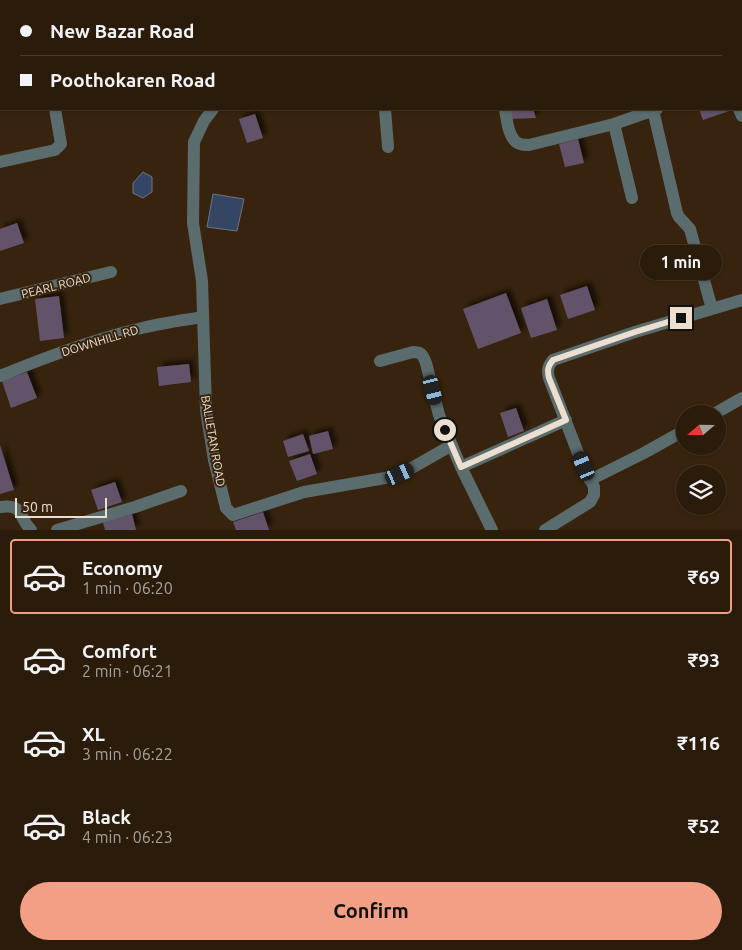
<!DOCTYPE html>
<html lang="en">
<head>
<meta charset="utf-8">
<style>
  body { margin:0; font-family:Ubuntu,sans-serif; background:#322413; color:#f1f3f6; height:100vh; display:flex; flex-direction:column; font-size:19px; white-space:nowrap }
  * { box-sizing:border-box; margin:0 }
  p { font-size:16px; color:#a5a19c }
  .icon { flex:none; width:28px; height:28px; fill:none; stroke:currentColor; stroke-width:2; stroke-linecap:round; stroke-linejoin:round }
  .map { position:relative; height:530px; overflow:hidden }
  .details { display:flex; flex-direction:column; background:#2a1b0a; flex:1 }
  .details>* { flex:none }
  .banner { position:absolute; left:0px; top:0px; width:742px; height:110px; box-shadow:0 1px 4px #0004,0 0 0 1px #46392b; display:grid; align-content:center; height:110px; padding:0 20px; background:#2a1b0a }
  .needle { width:32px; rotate:250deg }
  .fabs { position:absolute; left:676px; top:405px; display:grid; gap:10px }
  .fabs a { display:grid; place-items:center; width:50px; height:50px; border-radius:50%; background:#2a1b0a; box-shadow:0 1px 4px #0004,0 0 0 1px #46392b; font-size:25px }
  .scale { position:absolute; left:15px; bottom:12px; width:92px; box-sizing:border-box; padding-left:5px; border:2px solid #ecdfd2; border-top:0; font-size:14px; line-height:18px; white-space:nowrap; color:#ecdfd2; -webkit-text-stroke:4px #38240e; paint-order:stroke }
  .end { position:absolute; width:22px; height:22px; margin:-11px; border:6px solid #ecdfd2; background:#111; box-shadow:0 0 0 2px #111 }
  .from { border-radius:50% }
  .bubble { position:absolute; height:35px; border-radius:18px; background:#2a1b0a; box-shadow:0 1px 4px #0004,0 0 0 1px #46392b; font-size:16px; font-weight:700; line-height:35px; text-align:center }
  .car { position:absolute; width:15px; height:30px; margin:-15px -8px; border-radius:6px; box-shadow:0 0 4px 1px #0007; background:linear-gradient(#222 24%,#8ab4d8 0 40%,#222 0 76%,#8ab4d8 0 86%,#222 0) }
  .banner b { display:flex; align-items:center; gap:18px; height:48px; font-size:19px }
  .banner b+b { border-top:1px solid #46392b }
  .banner i { width:12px; height:12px; background:#f1f3f6 }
  ul { padding:9px 0 0; list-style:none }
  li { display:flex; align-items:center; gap:15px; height:75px; margin:0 10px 8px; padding:0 10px; border:2px solid transparent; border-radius:5px }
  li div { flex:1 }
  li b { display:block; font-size:19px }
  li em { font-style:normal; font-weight:700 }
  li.current { border-color:#f39f85 }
  li>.icon { width:45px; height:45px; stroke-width:1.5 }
  .cta { display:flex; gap:10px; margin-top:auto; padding:10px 20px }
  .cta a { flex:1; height:58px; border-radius:30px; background:#f39f85; color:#111; font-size:20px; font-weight:700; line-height:58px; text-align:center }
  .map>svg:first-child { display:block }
</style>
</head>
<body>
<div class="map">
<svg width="742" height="530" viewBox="0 0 742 530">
  <defs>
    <filter id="shadow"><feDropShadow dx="4.5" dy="-4.5" stdDeviation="2.5" flood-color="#0009"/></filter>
  </defs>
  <rect width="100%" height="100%" fill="#38240e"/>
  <!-- water -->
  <path fill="#354665" stroke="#6c7486" d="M143 172 152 177V192L143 198 133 193V183Z
    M213 194 244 199 237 231 207 227Z"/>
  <!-- building -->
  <path fill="#63526b" filter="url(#shadow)" d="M508 109H533L536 118 510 119Z
    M699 109H735L703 120Z
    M255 114 263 138 247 143 239 119Z
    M578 139 584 163 565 167 559 144Z
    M17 223 24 243 0 251V229Z
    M587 286 595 310 568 319 560 295Z
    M506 293 521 333 478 349 463 309Z
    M59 296 64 338 40 341 35 299Z
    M547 299 557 330 531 338 521 308Z
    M189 364 191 382 159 386 157 367Z
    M27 372 37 398 11 408 2 381Z
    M516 408 524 431 508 437 500 413Z
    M328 431 333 449 313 454 309 436Z
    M303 434 309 451 288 457 283 441Z
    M0 445 14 490 0 494Z
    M310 454 317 474 297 481 289 461Z
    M115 482 122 502 98 510 91 490Z
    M263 512 269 530H236L233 522Z
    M132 514 136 530H105L103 522Z"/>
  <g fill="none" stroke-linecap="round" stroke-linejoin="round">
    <!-- lane -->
    <path stroke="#5b6c6e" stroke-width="8" d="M532 0V1"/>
    <!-- street -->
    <path stroke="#5b6c6e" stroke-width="12" d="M30 0V1
      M188 0 189 1
      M374 0V1
      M442 0V1
      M688 0 689 1
      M0 103H1
      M213 109 204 121 194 142 193 223 202 281 206 410 214 460 226 508 233 515 304 492 391 477 410 469 452 445
      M385 109 388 147
      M505 109C507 120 508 140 520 144 523 145 526 145 529 145L614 124 657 109
      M739 109 742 116
      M653 110 677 213 679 217 690 229 712 309
      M614 124 632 198
      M0 162 55 150 61 144 55 109
      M0 299 111 272
      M380 361 413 352C422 352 423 355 426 363L439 415 461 467 492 530
      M0 376C46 357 94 339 142 328 162 323 183 320 203 317
      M714 414 742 398
      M461 467 566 420
      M590 480 644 453 685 430
      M0 507C25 504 18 517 31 530
      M57 530 135 507 181 491
      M545 530 590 502 594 495V487L578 453 549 378C547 370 548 366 553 360L635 332 742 300"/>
  </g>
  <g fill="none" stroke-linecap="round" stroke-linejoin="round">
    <!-- route -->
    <path stroke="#ecdfd2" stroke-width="6" d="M445 430 461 467 566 420 549 378C547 370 548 366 553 360L635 332 681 318"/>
  </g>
  <g text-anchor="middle" stroke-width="4" stroke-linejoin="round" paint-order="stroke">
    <!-- street labels -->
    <g font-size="12" fill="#ecdfd2" stroke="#38240e">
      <text transform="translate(56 286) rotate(-14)" y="4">PEARL ROAD</text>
      <text transform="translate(100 341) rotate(-17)" y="4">DOWNHILL RD</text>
      <text transform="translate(213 441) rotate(80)" y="4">BALLETAN ROAD</text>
    </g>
  </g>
</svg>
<div class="fabs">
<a><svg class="needle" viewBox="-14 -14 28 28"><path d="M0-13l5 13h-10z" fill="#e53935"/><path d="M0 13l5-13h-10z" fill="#a5a19c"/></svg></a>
<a><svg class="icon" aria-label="layers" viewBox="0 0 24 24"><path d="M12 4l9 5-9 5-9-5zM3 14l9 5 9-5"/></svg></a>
</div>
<div class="scale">50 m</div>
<i class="end from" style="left:445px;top:430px"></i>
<i class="end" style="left:681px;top:318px"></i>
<div class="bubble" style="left:640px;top:245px;width:82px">1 min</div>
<i class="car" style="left:433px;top:390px;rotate:166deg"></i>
<i class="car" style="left:584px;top:466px;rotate:337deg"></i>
<i class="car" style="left:400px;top:474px;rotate:66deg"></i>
<div class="banner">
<b><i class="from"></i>New Bazar Road</b>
<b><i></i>Poothokaren Road</b>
</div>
</div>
<section class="details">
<ul>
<li class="current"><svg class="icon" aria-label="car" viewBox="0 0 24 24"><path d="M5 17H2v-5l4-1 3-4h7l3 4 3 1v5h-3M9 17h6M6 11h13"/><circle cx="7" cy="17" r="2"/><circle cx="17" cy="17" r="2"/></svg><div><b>Economy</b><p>1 min · 06:20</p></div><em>₹69</em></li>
<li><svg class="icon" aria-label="car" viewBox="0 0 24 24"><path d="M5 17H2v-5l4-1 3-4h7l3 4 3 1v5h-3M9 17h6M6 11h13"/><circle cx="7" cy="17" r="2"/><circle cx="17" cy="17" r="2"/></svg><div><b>Comfort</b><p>2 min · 06:21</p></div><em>₹93</em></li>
<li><svg class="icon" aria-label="car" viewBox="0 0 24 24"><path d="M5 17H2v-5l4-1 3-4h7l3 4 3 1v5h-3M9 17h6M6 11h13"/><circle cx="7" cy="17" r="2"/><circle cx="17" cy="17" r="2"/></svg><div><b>XL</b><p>3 min · 06:22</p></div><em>₹116</em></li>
<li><svg class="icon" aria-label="car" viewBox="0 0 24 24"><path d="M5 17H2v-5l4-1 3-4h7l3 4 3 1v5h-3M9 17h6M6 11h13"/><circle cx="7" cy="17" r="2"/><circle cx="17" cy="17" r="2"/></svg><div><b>Black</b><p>4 min · 06:23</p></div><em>₹52</em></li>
</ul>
<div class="cta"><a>Confirm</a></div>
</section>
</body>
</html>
